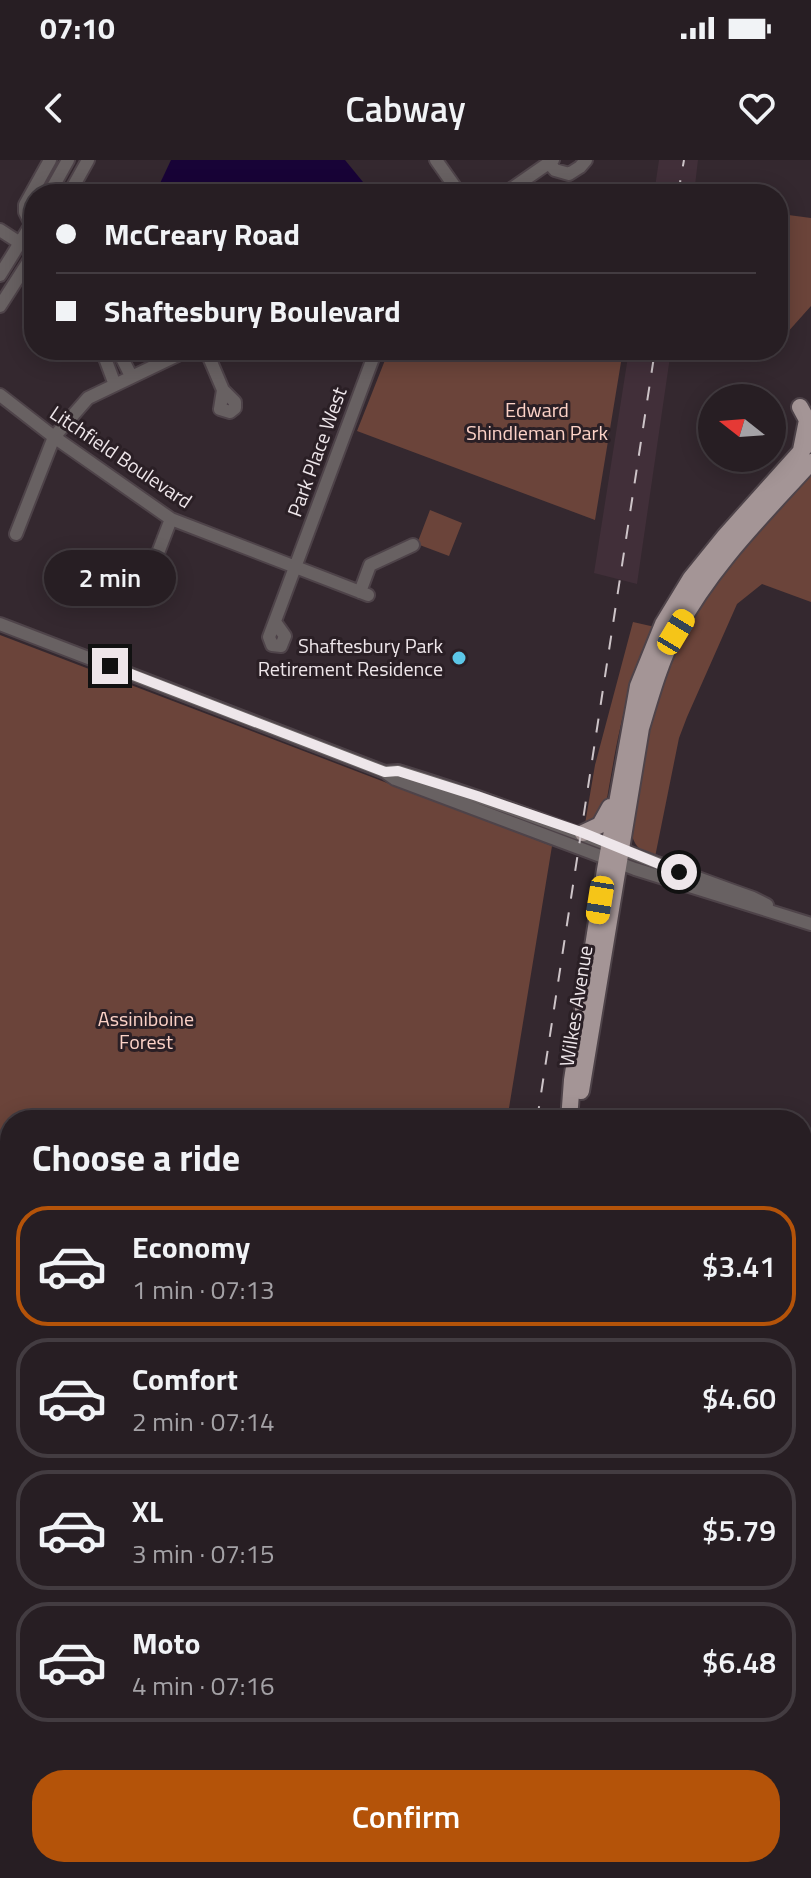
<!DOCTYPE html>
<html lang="en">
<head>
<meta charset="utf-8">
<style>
  body { margin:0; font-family:"Titillium Web",sans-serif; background:#332b30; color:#f1f3f6; height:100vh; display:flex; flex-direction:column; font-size:30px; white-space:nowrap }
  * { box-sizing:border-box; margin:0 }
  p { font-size:26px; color:#a4a2a6 }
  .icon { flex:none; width:44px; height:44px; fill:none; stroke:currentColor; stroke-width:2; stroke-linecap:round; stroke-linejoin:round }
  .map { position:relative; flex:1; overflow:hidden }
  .drawer { position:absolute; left:0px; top:950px; width:812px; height:768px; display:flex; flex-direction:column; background:#271e23; border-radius:32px 32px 0 0; box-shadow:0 4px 20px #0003,0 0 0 2px #433c41 }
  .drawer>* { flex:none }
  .top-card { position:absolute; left:24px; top:24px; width:764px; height:176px; border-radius:32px; box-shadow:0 4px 20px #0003,0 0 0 2px #433c41; display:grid; align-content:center; height:176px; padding:0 32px; background:#271e23 }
  .needle { width:52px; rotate:287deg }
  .tools { position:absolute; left:698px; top:224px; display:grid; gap:16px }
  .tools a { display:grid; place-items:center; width:88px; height:88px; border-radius:50%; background:#271e23; box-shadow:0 4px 20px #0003,0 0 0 2px #433c41; font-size:40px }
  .end { position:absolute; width:36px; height:36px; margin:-18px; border:10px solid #eee6ea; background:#111; box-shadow:0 0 0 4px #111 }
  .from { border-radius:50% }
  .bubble { position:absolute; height:56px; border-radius:28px; background:#271e23; box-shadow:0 4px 20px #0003,0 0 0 2px #433c41; font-size:26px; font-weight:600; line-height:56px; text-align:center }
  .car { position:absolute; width:24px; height:48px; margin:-24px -12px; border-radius:10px; box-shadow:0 0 6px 2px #0007; background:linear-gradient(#f5c518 24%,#345 0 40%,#f5c518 0 76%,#345 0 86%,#f5c518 0) }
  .top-card b { display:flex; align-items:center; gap:28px; height:76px; font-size:30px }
  .top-card b+b { border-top:2px solid #433c41 }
  .top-card i { width:20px; height:20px; background:#f1f3f6 }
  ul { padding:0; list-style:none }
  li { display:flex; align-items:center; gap:24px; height:120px; margin:0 16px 12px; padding:0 16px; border:4px solid #433c41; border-radius:32px }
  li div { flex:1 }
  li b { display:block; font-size:30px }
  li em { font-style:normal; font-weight:600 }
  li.current { border-color:#b45309 }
  li>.icon { width:72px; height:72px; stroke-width:1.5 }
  h2 { padding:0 32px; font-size:36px; line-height:96px }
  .cta { display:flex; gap:16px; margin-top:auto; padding:16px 32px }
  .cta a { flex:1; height:92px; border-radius:32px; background:#b45309; color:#fff; font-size:32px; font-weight:600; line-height:92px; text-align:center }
  .status { display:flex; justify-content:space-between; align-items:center; height:56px; padding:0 40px; background:#271e23; direction:ltr }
  .status svg { height:22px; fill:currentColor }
  header { display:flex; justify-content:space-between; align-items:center; height:104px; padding:0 32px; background:#271e23; font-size:36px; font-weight:600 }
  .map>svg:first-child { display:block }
</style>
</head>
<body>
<div class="status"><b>07:10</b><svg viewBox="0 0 49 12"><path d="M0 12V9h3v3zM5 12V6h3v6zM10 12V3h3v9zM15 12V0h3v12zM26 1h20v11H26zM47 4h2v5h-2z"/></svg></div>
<header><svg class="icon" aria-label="back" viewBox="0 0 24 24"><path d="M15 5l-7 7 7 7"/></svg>Cabway<svg class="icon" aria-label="heart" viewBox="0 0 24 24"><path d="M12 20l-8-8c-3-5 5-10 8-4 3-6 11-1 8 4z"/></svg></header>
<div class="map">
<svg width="811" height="1718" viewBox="0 0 811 1718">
  <rect width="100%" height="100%" fill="#34282f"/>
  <!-- built -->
  <path fill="#412f39" d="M659 0H698L694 34H654Z
    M629 190H671L637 424 594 413Z"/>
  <!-- green -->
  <path fill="#6b443a" d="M781 54 811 58V146L778 183V75Z
    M389 190H623L595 360 357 271Z
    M811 313V442L762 424 737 444 687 557 679 578 655 697C640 691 633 686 631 669 643 598 653 528 687 464 718 407 768 361 811 313Z
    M430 350 462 363 449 396 417 384Z
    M633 462 655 467C625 524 616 587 605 650L600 658 585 664 595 605Z
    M0 475 552 686 507 960H10V1261L2 1260 3 1254 0 1248Z
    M0 1286 10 1288V1708H383L382 1718H0Z"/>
  <!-- water -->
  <path fill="#180337" d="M171 0H345L363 22 367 34H155Z"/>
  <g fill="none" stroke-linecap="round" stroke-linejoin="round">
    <!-- stream -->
    <path stroke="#180337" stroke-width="2" d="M429 1718 431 1708"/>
    <!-- minor casing -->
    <g stroke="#4e4349" stroke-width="16">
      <path id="minor" d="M436 0 460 34
        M549 3 555 10 569 14 580 7 586 0
        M49 34 68 0
        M69 34 88 0
        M504 34 553 0
        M31 64 25 52V45L50 0
        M0 70 20 83
        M0 115 34 60
        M0 146 34 93
        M102 190 115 225
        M118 190 131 216
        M206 190 223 230
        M223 230 235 242V248L230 252 220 249Z
        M0 235 54 277 171 359 368 435
        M16 374 54 277 88 238 188 190
        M143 432 171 359
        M360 432 370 405 413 385
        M275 462 285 476 281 486 272 485 269 477 376 190
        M0 464 385 612 395 619 635 709 811 764
        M385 612 398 611C519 648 634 696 753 738L767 745
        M802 1380 811 1383"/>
    </g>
    <!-- major casing -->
    <g stroke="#4e4349" stroke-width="20">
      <path id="major" d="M800 247 807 260 801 290
        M583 673 600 665 610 647
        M581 931 641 568C651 535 660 501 677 470 711 406 763 355 811 302
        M569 960 572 920 605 710 638 526 663 464 691 418 725 376 811 280
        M454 1718 455 1708"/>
    </g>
    <!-- minor -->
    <use href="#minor" stroke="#686162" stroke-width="12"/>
    <!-- major -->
    <use href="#major" stroke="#a49596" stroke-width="16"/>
    <!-- rail -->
    <path stroke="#cdc4c8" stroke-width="2" stroke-dasharray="14 14" stroke-linecap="butt" d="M678 34 684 0
      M537 960 655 190
      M421 1718 422 1708"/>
  </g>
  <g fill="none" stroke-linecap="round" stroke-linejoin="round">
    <!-- route -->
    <path stroke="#eee6ea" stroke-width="10" d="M110 506 385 612 398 611 477 636 581 672 679 712"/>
  </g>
  <!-- markers -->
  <circle fill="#5cc7e8" stroke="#2a1f25" stroke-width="3" cx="459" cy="498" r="8"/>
  <g text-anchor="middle" stroke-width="6" stroke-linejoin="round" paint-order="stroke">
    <!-- park labels -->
    <g font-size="20" fill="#fcd2c7" stroke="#2a1f25">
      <text x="537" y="257">Edward<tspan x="537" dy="23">Shindleman Park</tspan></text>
      <text x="146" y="866">Assiniboine<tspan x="146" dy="23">Forest</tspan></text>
    </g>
    <!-- street labels -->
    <g font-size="20" fill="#eee6ea" stroke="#2a1f25">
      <text transform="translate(317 292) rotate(-70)" y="7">Park Place West</text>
      <text transform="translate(121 297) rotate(34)" y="7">Litchfield Boulevard</text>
      <text transform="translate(576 846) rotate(-81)" y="7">Wilkes Avenue</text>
    </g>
    <!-- poi labels -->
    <g font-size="20" fill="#eee6ea" stroke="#2a1f25" text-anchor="end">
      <text x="443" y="493">Shaftesbury Park<tspan x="443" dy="23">Retirement Residence</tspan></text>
    </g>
  </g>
</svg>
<div class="tools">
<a><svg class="needle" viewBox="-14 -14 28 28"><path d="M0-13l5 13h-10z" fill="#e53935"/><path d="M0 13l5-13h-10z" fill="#a4a2a6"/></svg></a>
</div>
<i class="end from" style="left:679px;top:712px"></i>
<i class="end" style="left:110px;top:506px"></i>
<div class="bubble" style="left:44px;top:390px;width:132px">2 min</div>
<i class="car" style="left:676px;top:472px;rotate:31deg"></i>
<i class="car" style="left:600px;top:740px;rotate:189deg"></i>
<div class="top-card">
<b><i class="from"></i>McCreary Road</b>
<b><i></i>Shaftesbury Boulevard</b>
</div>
<section class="drawer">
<h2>Choose a ride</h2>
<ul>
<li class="current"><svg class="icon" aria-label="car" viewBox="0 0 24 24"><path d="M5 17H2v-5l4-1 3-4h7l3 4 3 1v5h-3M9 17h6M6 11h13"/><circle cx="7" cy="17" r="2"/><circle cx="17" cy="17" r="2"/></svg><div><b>Economy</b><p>1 min · 07:13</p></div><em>$3.41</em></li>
<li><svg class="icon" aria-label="car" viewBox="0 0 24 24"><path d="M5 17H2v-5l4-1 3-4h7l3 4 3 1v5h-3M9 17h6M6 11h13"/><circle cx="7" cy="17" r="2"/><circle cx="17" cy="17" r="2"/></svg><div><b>Comfort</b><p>2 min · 07:14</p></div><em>$4.60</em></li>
<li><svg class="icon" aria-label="car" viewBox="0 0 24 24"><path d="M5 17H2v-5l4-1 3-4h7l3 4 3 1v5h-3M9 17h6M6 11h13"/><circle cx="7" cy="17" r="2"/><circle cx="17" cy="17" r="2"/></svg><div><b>XL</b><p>3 min · 07:15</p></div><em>$5.79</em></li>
<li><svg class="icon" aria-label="car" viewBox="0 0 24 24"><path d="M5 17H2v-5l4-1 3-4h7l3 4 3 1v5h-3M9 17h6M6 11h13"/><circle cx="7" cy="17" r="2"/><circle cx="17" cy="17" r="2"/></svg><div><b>Moto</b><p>4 min · 07:16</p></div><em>$6.48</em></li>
</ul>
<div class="cta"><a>Confirm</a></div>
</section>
</div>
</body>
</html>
